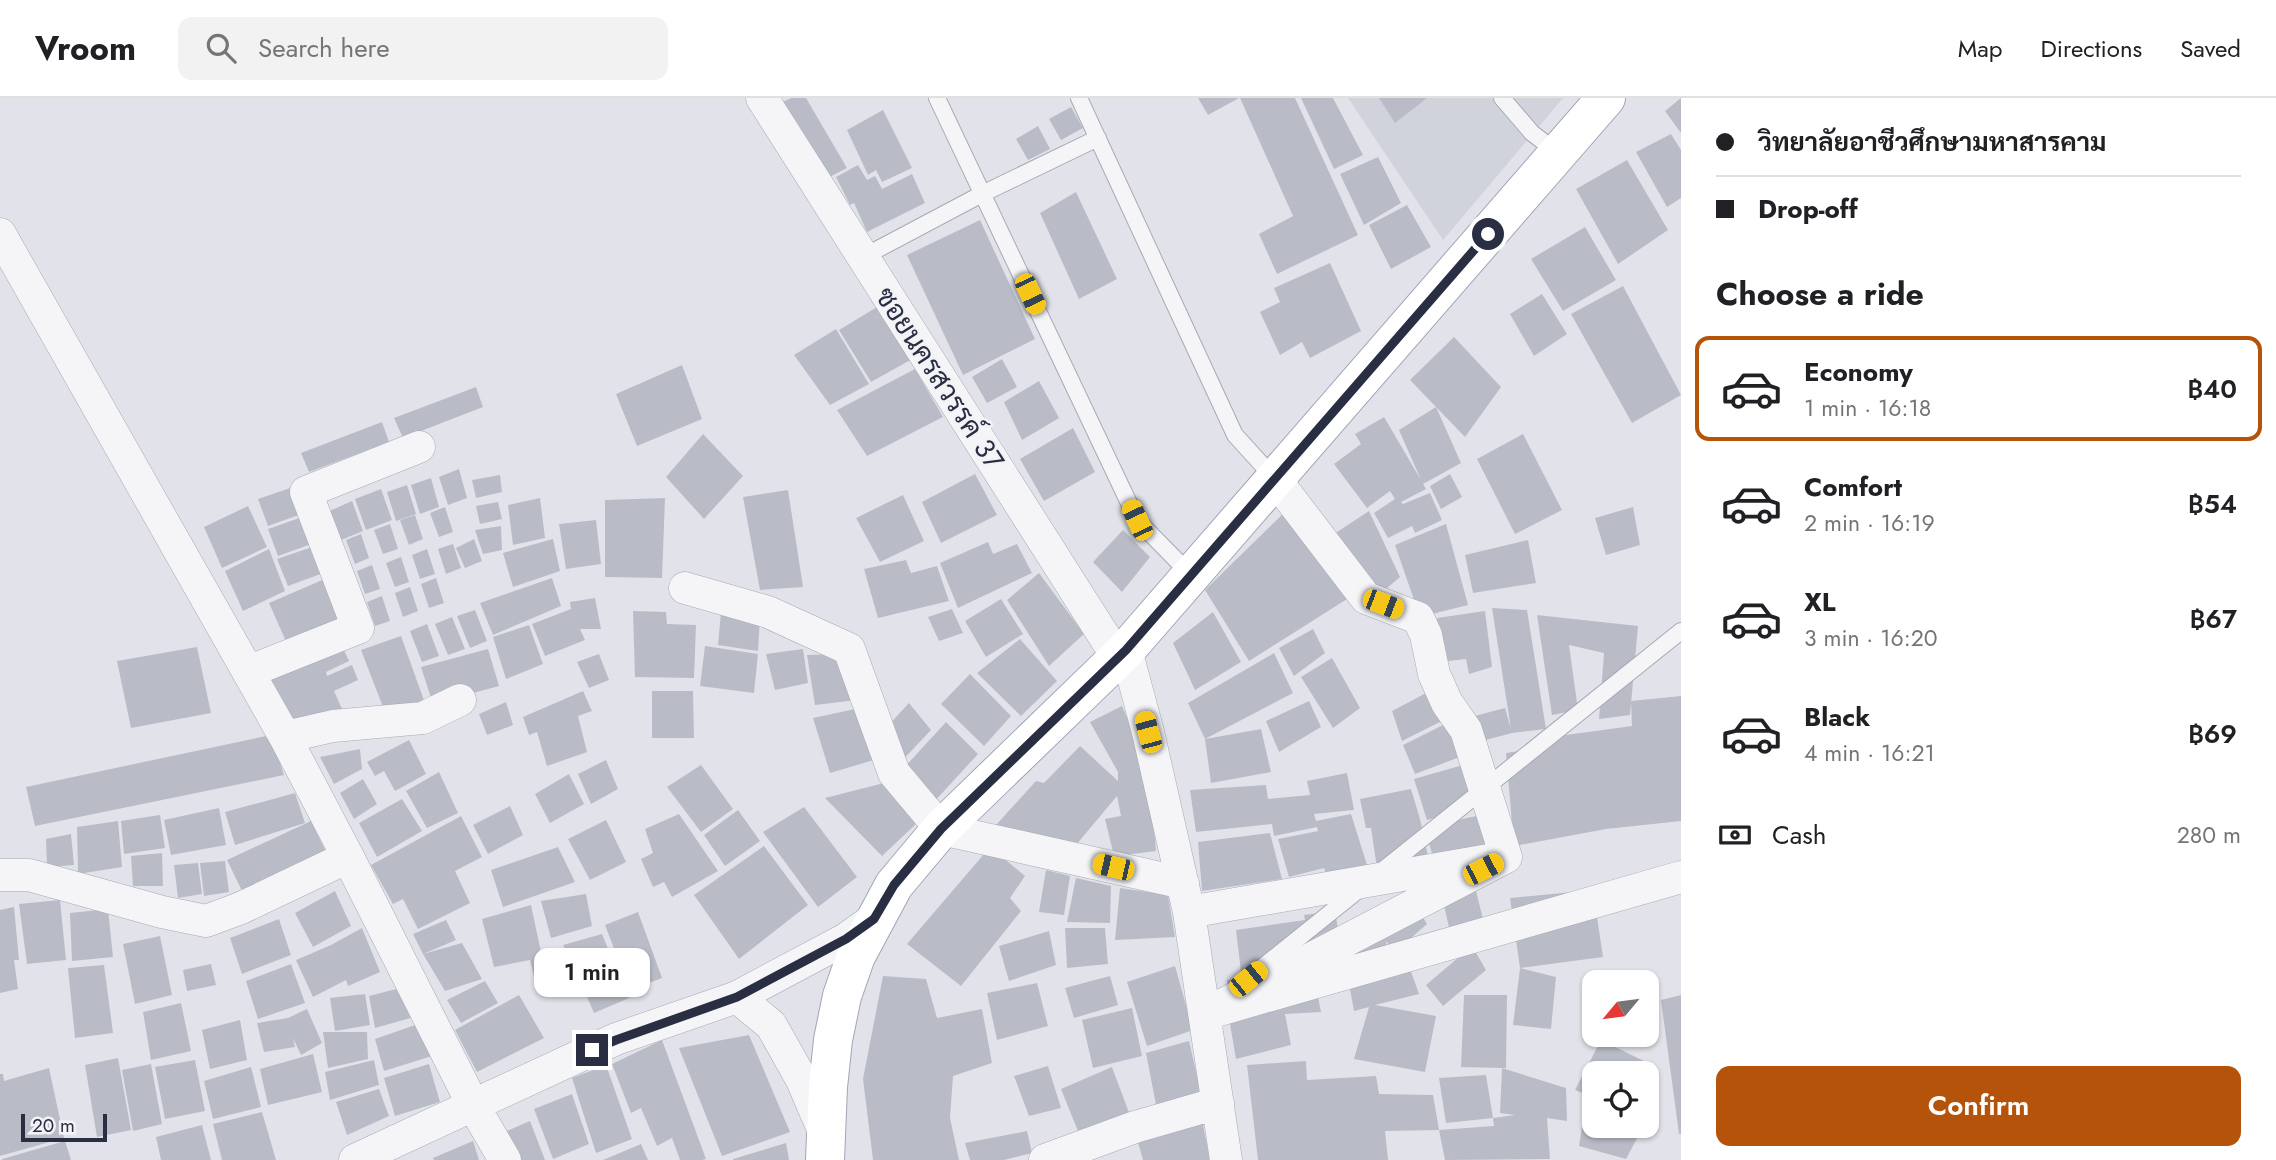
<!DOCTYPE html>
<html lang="en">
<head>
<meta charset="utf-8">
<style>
  body { margin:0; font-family:Jost,Sarabun,sans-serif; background:#f2f2f2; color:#202124; height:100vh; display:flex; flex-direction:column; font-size:26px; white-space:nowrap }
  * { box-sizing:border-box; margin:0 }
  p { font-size:23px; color:#757577 }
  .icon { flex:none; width:38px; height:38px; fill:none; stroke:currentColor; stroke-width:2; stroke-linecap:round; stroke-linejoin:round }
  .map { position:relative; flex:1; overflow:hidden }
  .sheet { display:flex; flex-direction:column; background:#fff; width:595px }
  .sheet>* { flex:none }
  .top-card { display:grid; align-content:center; height:154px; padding:0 35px; background:#fff }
  .needle { width:46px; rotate:241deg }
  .buttons { position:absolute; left:1582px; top:872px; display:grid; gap:14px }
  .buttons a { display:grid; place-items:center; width:77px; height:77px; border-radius:14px; background:#fff; box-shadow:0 2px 5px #0004; font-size:35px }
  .scale { position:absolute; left:21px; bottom:18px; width:86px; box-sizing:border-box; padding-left:7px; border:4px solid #2a2e42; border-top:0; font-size:19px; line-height:24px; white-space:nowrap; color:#2a2e42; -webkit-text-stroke:5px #f2f3f7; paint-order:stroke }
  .end { position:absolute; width:32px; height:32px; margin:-16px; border:9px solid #2a2e42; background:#fff; box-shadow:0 0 0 4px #fff }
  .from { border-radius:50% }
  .bubble { position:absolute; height:49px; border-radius:14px; background:#fff; box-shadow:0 2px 5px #0004; font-size:23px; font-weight:600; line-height:49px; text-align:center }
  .car { position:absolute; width:21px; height:42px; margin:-21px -10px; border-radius:9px; box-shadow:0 0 5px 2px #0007; background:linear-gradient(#f5c518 24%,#345 0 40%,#f5c518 0 76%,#345 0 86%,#f5c518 0) }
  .top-card b { display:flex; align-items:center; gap:24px; height:66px; font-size:26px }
  .top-card b+b { border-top:2px solid #e0e0e0 }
  .top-card i { width:18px; height:18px; background:#202124 }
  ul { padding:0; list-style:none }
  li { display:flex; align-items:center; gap:21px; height:105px; margin:0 14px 10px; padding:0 21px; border:4px solid transparent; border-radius:14px }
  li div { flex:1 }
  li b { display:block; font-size:26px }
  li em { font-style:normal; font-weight:600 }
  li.on { border-color:#b45309 }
  li>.icon { width:63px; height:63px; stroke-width:1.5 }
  h2 { padding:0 35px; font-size:32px; line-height:84px }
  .pay { display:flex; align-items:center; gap:18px; height:77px; padding:0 35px; font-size:26px }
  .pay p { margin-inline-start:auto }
  .primary-button { display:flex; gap:14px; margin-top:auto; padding:14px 35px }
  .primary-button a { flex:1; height:80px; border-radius:14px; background:#b45309; color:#fff; font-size:28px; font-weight:600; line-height:80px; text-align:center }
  header { display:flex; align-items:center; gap:42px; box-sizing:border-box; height:98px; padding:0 35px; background:#fff; border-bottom:2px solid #e0e0e0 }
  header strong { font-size:33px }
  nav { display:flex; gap:38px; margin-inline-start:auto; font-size:24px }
  .search { width:490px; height:63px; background:#f2f2f2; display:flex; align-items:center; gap:18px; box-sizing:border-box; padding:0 24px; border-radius:14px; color:#757577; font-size:26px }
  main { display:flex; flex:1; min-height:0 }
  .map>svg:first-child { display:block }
</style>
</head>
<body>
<header>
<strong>Vroom</strong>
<div class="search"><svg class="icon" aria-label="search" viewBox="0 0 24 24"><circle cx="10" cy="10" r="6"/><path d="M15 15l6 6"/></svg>Search here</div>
<nav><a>Map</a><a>Directions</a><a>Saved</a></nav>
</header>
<main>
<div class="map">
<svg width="1681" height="1062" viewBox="0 0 1681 1062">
  <rect width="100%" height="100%" fill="#e2e3ea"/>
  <!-- built -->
  <path fill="#d0d2dc" d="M1348 0H1563L1443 142Z"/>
  <!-- building -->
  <path fill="#b9bcc7" d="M791 0H806L847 70 824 82 781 5Z
    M1198 0H1239L1208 17Z
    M1240 0H1295L1358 137 1277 176 1259 136 1293 118Z
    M1301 0H1333L1363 57 1334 71Z
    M1379 0H1427L1395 25Z
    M1681 0V35L1665 13Z
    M1071 9 1083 30 1061 42 1049 21Z
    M883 12 912 70 882 84 876 72 868 77 847 32Z
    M1038 28 1050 51 1028 62 1016 41Z
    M1671 36 1681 52V100L1667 109 1636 54Z
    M1378 59 1401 105 1364 127 1340 76Z
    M1627 62 1668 132 1618 166 1576 91Z
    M858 67 867 82 875 78 882 91 912 76 925 105 867 134 854 105 850 107 836 79Z
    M1076 94 1117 181 1079 201 1040 115Z
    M1407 107 1431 149 1391 171 1369 127Z
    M980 122 1035 241 963 277 907 157Z
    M1585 129 1616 182 1563 213 1531 161Z
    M1330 165 1361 233 1310 260 1302 244 1280 257 1260 214 1280 204 1274 190Z
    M1623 188 1681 297 1632 325 1571 216Z
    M1542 196 1567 236 1534 258 1510 216Z
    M882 206 914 260 871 284 839 232Z
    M836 231 869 286 830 307 794 257Z
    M1454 239 1501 289 1465 339 1410 282Z
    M1002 261 1017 289 987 305 972 279Z
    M682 267 702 321 637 348 616 296Z
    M915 271 943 319 867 358 837 312Z
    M1039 283 1059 320 1022 342 1004 304Z
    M476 289 483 309 403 340 394 320Z
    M1436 309 1461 365 1423 386 1426 391 1401 404 1403 406 1430 395 1442 422 1415 435 1412 428 1388 440 1374 415 1395 401 1390 393 1367 410 1334 366 1361 346 1355 336 1384 319 1421 382 1399 332Z
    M382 324 389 344 309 374 301 355Z
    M1073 330 1095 374 1044 403 1020 361Z
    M703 336 743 378 704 421 666 379Z
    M1523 336 1562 412 1515 436 1477 361Z
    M459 371 467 400 448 407 439 379Z
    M975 376 997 417 941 445 922 404Z
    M1450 376 1462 399 1441 411 1430 388Z
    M500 377 502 394 476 400 472 382Z
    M431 380 439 409 420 416 411 387Z
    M299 387 307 414 268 428 258 401Z
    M407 387 416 416 396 423 387 394Z
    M381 391 392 422 366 432 355 401Z
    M788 392 803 489 760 492 743 399Z
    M903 397 924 443 880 464 856 420Z
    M540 400 545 440 513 447 508 407Z
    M665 400 662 480 605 479V402Z
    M352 403 363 433 336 444 325 415Z
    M498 404 502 421 480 426 476 408Z
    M248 408 267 449 222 470 204 429Z
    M445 409 453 434 439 439 430 415Z
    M1290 409 1355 496 1249 563 1205 492Z
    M1633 409 1640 447 1606 457 1595 420Z
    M1369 413 1400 479 1373 502 1328 440Z
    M308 417 317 444 278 458 268 431Z
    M415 417 423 441 409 447 400 422Z
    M596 422 601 466 566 471 559 426Z
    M390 426 398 451 383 456 374 432Z
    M1446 426 1468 507 1420 519 1395 447Z
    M501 428 502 452 483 456 475 432Z
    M1123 432 1150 459 1122 494 1093 464Z
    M361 436 369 460 355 466 346 442Z
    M474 441 482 463 465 470 456 450Z
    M553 441 560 473 513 489 503 455Z
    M1528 442 1536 485 1473 495 1465 457Z
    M988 444 993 456 1017 446 1032 475 958 510 940 465Z
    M453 446 461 470 446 476 438 451Z
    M318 447 326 474 288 488 277 461Z
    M269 451 285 493 243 513 225 473Z
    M427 451 435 476 420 481 412 457Z
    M401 459 409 484 395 489 386 465Z
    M906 462 911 475 937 468 949 503 878 520 864 471Z
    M372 467 380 491 365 496 357 473Z
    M1039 475 1084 536 1049 568 1007 502Z
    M327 480 346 527 289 550 269 505Z
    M436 480 444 505 429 510 421 486Z
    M552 480 561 508 493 537 480 505Z
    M410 489 418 513 403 519 395 495Z
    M382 498 390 523 375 528 367 504Z
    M595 500 601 531H580L585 542 545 558 532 526 571 511 570 504Z
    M1001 501 1023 536 986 559 965 523Z
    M1492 510 1527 512 1546 631 1512 635 1478 644 1471 619 1505 610 1511 631Z
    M952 511 963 535 939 543 928 519Z
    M475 512 487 543 470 550 457 518Z
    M633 513 666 514 667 526 696 527 694 580 635 579Z
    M1485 513 1492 569 1469 576 1466 561 1440 564 1437 520Z
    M721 514 760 519 758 553 718 547Z
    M1213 514 1241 564 1195 592 1173 545Z
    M1537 517 1638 528 1630 617 1599 621 1604 555 1569 547 1578 612 1552 617Z
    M452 519 465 551 448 557 435 526Z
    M427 526 439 558 422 564 410 533Z
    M529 527 543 566 506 581 493 539Z
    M1313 531 1325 555 1294 578 1279 550Z
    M401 538 426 608 388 622 361 552Z
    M1020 541 1057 583 1021 618 977 575Z
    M341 546 349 563 326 574 327 578 352 567 358 582 334 593 342 611 298 632 269 578Z
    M705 548 758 556 754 595 700 588Z
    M197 549 211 615 131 630 117 563Z
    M488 551 499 588 433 606 421 569Z
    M803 551 808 585 775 592 766 556Z
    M1274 555 1293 595 1205 641 1261 631 1271 674 1211 685 1205 641 1188 605Z
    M599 556 609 582 589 590 577 564Z
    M845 556 857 602 815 607 807 557Z
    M1332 560 1360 610 1333 630 1301 579Z
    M970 576 1011 618 984 648 941 606Z
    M583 593 592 613 578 618 587 654 547 668 537 634 529 637 523 619Z
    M652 593H693L694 640H652Z
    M1430 593 1442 623 1402 643 1392 613Z
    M1681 598V723L1606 731 1514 748 1506 655 1545 649 1544 640 1632 628 1631 603Z
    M1309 603 1321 629 1279 654 1266 623Z
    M506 604 513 627 487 637 479 616Z
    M909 605 931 632 898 667 883 633Z
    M1122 608 1144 658 1153 715 1156 753 1132 756 1115 762 1105 721 1121 718 1117 698 1066 759 996 727 1036 683 1044 685 1080 648 1118 683V674L1090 624Z
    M860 610 874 662 830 675 813 620Z
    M946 624 978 656 933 705 902 672Z
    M1447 625 1465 657 1415 676 1403 647Z
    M271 637 284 677 35 728 26 689Z
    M409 642 426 676 395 693 384 673 375 678 367 664Z
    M360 651 362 671 334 686 320 659Z
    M606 662 618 691 591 706 578 676Z
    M1470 665 1484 707 1427 722 1414 681Z
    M701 667 733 711 701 734 667 689Z
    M439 674 458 715 427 730 406 693Z
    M1347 675 1354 712 1314 716 1316 723 1351 716 1367 767 1326 776 1324 770 1289 779 1278 741 1318 733 1317 729 1274 738 1272 726 1196 734 1190 692 1266 687 1268 701 1310 697 1307 683Z
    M569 676 584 706 550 725 535 696Z
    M363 681 377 706 354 721 340 695Z
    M884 685 916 726 882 758 825 700Z
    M1411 691 1420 721 1429 763 1377 770 1371 730H1366L1360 701Z
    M295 695 305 725 235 747 225 714Z
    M402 701 422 733 377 759 359 725Z
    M510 708 523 737 488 756 473 727Z
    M804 709 857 779 818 809 763 734Z
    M219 710 226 747 171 757 164 722Z
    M738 712 760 743 725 768 704 737Z
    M679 716 718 773 672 799 664 784 653 789 641 761 653 755 645 731Z
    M1486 716 1495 754 1435 765 1424 729Z
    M160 717 165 750 124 756 121 723Z
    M461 718 482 759 455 773 470 805 418 831 403 801 393 806 371 767Z
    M606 722 626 764 590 782 568 741Z
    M118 723 122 769 78 776 77 729Z
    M311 723 326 754 243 795 227 762Z
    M1270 735 1282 781 1202 793 1198 744Z
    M71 736 74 767 47 769 46 741Z
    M764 748 808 807 739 861 694 797Z
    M558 749 575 784 503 809 491 772Z
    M990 749 1025 778 1010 800 1021 813 961 888 907 846Z
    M162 755 163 788H133L131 758Z
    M225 763 229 794 204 798 200 765Z
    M198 765 202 796 178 800 174 767Z
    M1046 772 1070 778 1064 817 1039 814Z
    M1076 780 1111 788 1110 825 1067 824Z
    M1475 789 1487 837 1452 843 1442 798Z
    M1120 790 1168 797 1175 839 1115 842Z
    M1593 792 1603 859 1520 870 1556 879 1551 931 1513 927 1520 870 1510 800Z
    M335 793 351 828 313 849 295 815Z
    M586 796 592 828 551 840 541 803Z
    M1409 796 1427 826 1395 854 1403 851 1419 896 1375 907 1436 918 1425 974 1354 961 1369 909 1354 913 1346 869 1395 854 1386 843 1387 849 1352 859 1347 827Z
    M60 802 66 862 27 866 19 806Z
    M531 807 542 859 564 854 574 881 537 891 530 862 494 869 482 821Z
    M14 809 19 862H14L18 891 0 895V812Z
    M108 811 113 859 72 863 70 815Z
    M1335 813 1343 861 1311 863 1241 874 1236 832 1305 822 1304 817Z
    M638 814 662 880 630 892 605 827Z
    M279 821 291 857 242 876 230 840Z
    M446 822 456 842 423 856 413 836Z
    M362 830 380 874 348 888 346 882 313 899 296 862 331 847Z
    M1065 830H1105L1108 866 1067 870Z
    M1049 833 1056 867 1009 883 999 848Z
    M602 836 611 858 576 871 563 847Z
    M160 838 172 897 135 906 123 846Z
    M462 845 482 881 445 893 423 856Z
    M1472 848 1486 872 1443 908 1426 887Z
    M614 864 629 900 594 915 578 878Z
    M211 866 216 887 187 893 183 872Z
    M291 866 305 905 258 921 246 883Z
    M104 867 113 935 75 940 68 870Z
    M1175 868 1193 932 1147 948 1127 884Z
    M883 878 926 881 937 920 982 911 992 965 953 978 950 1020 959 1062H873L863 981Z
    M1110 878 1118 907 1074 920 1065 890Z
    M1227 882 1315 884 1321 914 1285 916 1291 947 1236 961 1230 926Z
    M485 883 498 905 461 925 447 902Z
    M1037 885 1048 928 997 942 987 895Z
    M404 889 414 919 375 930 369 898Z
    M365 896 370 927 335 933 330 900Z
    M519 897 544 940 477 974 455 932Z
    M1464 897H1507L1506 970H1502L1566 990 1567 1023 1547 1020 1550 1061 1445 1062 1439 1032 1494 1028 1493 1020 1515 1017 1500 1015 1502 970 1461 969Z
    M1681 897V1036H1679L1661 902Z
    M181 905 191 953 151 962 143 914Z
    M1132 910 1142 958 1093 970 1082 922Z
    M307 911 322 945 301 957 293 940 295 949 264 954 257 925 288 920Z
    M240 922 247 962 210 971 202 932Z
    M418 926 432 958 384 973 375 941Z
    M323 934H367L368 961 328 970Z
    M749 937 790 1034 722 1058 679 950Z
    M662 942 706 1061 702 1062H680L672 1040 657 1048 641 1010 631 1015 612 966Z
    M1601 942 1652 967 1648 975H1594V1027H1640L1643 1029 1626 1061 1579 1048 1587 997 1575 992Z
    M1189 943 1201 995 1156 1007 1146 955Z
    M313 956 322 994 268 1007 260 971Z
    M118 960 131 1032 97 1039 85 967Z
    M195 962 205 1013 165 1021 155 969Z
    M374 962 379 987 330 1002 325 974Z
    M1306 963 1307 982 1376 978 1379 996 1433 997 1439 1032 1385 1033 1388 1062H1258L1247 967Z
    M151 966 162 1026 133 1033 122 972Z
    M429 966 440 1004 395 1018 384 980Z
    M606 967 632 1041 596 1055 572 980Z
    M1048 968 1061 1010 1029 1018 1014 978Z
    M251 969 261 1009 213 1021 204 983Z
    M1112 969 1131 1020 1082 1043 1061 991Z
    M49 970 64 1040 0 1058V976H3L4 983Z
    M1486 977 1493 1020 1446 1025 1439 980Z
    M379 991 389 1018 347 1037 336 1004Z
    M572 996 589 1046 553 1061 534 1011Z
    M262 1014 276 1062H222L213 1026Z
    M1201 1017 1210 1062H1143L1135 1034Z
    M530 1023 545 1062H520L507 1033Z
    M202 1027 211 1062H161L156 1039Z
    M1027 1033 1032 1055 1004 1062H970L965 1045Z
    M65 1043 71 1062H2V1061Z
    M473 1043 479 1062H434L433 1060Z
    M786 1045 789 1062H733V1061Z
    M641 1046 648 1062H603Z"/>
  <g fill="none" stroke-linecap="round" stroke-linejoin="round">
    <!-- service casing -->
    <g stroke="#a7a9b4" stroke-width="18">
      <path id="service" d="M937 0 1137 422 1191 477
        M1079 0 1235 337 1275 381
        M1502 0 1532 35 1558 55
        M863 159 982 96 1098 40
        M1378 776 1681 533
        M1250 879 1361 790"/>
    </g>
    <!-- minor casing -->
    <g stroke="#a7a9b4" stroke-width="33">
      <path id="minor" d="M762 0 1118 560
        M0 136 285 639 348 759 473 1007 505 1062
        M1275 381 1366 500 1418 520 1426 537 1434 576 1447 605 1466 632 1506 759
        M685 490 768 514 849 551 894 675 941 731 1183 785
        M1126 552 1148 634 1189 814 1226 1062
        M248 574 358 530 306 394 419 349
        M285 639 333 628 423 620 460 602
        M0 777H29L162 814 206 823 241 810 348 759
        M1189 814 1506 759 1205 916 1681 779
        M737 899 771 927 802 982 825 1036
        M355 1062 616 941 737 899 846 841 874 821
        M1045 1062 1135 1029 1218 1005"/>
    </g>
    <!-- primary casing -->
    <g stroke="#a1a5b6" stroke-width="40">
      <path id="primary" d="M825 1062 828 989 833 942 842 898 856 858 894 787 941 731 1126 552 1606 0"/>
    </g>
    <!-- service -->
    <use href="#service" stroke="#f5f5f8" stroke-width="16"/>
    <!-- minor -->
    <use href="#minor" stroke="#f5f5f8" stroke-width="32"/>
    <!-- primary -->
    <use href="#primary" stroke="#fff" stroke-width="38"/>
  </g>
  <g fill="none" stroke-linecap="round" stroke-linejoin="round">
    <!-- route -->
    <path stroke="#2a2e42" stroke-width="9" d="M592 952 616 942 737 899 846 841 874 821 894 787 941 731 1126 552 1488 136"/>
  </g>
  <g text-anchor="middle" stroke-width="5" stroke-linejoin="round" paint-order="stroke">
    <!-- street labels -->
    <g font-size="28" fill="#2a2e42" stroke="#f2f3f7">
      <text transform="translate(940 280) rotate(57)" y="10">ซอยนครสวรรค์ 37</text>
    </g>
  </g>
</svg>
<div class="buttons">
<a><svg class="needle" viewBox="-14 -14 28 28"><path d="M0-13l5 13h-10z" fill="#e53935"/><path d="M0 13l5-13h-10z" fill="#757577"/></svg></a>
<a><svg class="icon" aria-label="locate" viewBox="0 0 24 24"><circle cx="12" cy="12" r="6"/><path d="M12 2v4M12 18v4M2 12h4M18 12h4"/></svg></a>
</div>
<div class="scale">20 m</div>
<i class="end from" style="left:1488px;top:136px"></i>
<i class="end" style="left:592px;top:952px"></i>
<div class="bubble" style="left:534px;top:850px;width:116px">1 min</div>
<i class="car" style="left:1030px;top:196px;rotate:155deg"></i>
<i class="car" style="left:1137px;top:422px;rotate:335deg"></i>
<i class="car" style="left:1383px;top:506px;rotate:111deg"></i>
<i class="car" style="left:1148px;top:634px;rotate:345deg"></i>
<i class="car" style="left:1113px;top:769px;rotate:283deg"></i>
<i class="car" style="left:1483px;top:771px;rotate:63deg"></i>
<i class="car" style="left:1248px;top:881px;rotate:51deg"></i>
</div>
<section class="sheet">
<div class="top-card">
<b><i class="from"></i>วิทยาลัยอาชีวศึกษามหาสารคาม</b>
<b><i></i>Drop-off</b>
</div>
<h2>Choose a ride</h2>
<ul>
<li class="on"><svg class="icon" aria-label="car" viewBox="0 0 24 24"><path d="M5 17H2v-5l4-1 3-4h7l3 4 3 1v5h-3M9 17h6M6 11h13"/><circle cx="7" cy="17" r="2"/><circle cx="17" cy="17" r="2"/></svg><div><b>Economy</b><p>1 min · 16:18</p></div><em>฿40</em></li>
<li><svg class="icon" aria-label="car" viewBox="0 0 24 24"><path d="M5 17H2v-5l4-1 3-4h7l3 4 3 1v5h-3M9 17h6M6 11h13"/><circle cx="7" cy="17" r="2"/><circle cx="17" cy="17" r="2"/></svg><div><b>Comfort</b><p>2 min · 16:19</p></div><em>฿54</em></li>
<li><svg class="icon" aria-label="car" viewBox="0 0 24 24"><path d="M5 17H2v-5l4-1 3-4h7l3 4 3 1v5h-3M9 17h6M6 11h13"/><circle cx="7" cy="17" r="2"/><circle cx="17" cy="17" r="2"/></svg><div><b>XL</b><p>3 min · 16:20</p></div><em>฿67</em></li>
<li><svg class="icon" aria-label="car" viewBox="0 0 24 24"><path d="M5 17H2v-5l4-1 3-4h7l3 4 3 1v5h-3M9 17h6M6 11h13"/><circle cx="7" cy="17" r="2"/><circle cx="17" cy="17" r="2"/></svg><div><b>Black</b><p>4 min · 16:21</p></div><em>฿69</em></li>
</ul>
<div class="pay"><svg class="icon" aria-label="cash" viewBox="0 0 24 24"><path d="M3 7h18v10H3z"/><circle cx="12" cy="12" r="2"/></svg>Cash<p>280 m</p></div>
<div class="primary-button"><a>Confirm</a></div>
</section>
</main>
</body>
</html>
